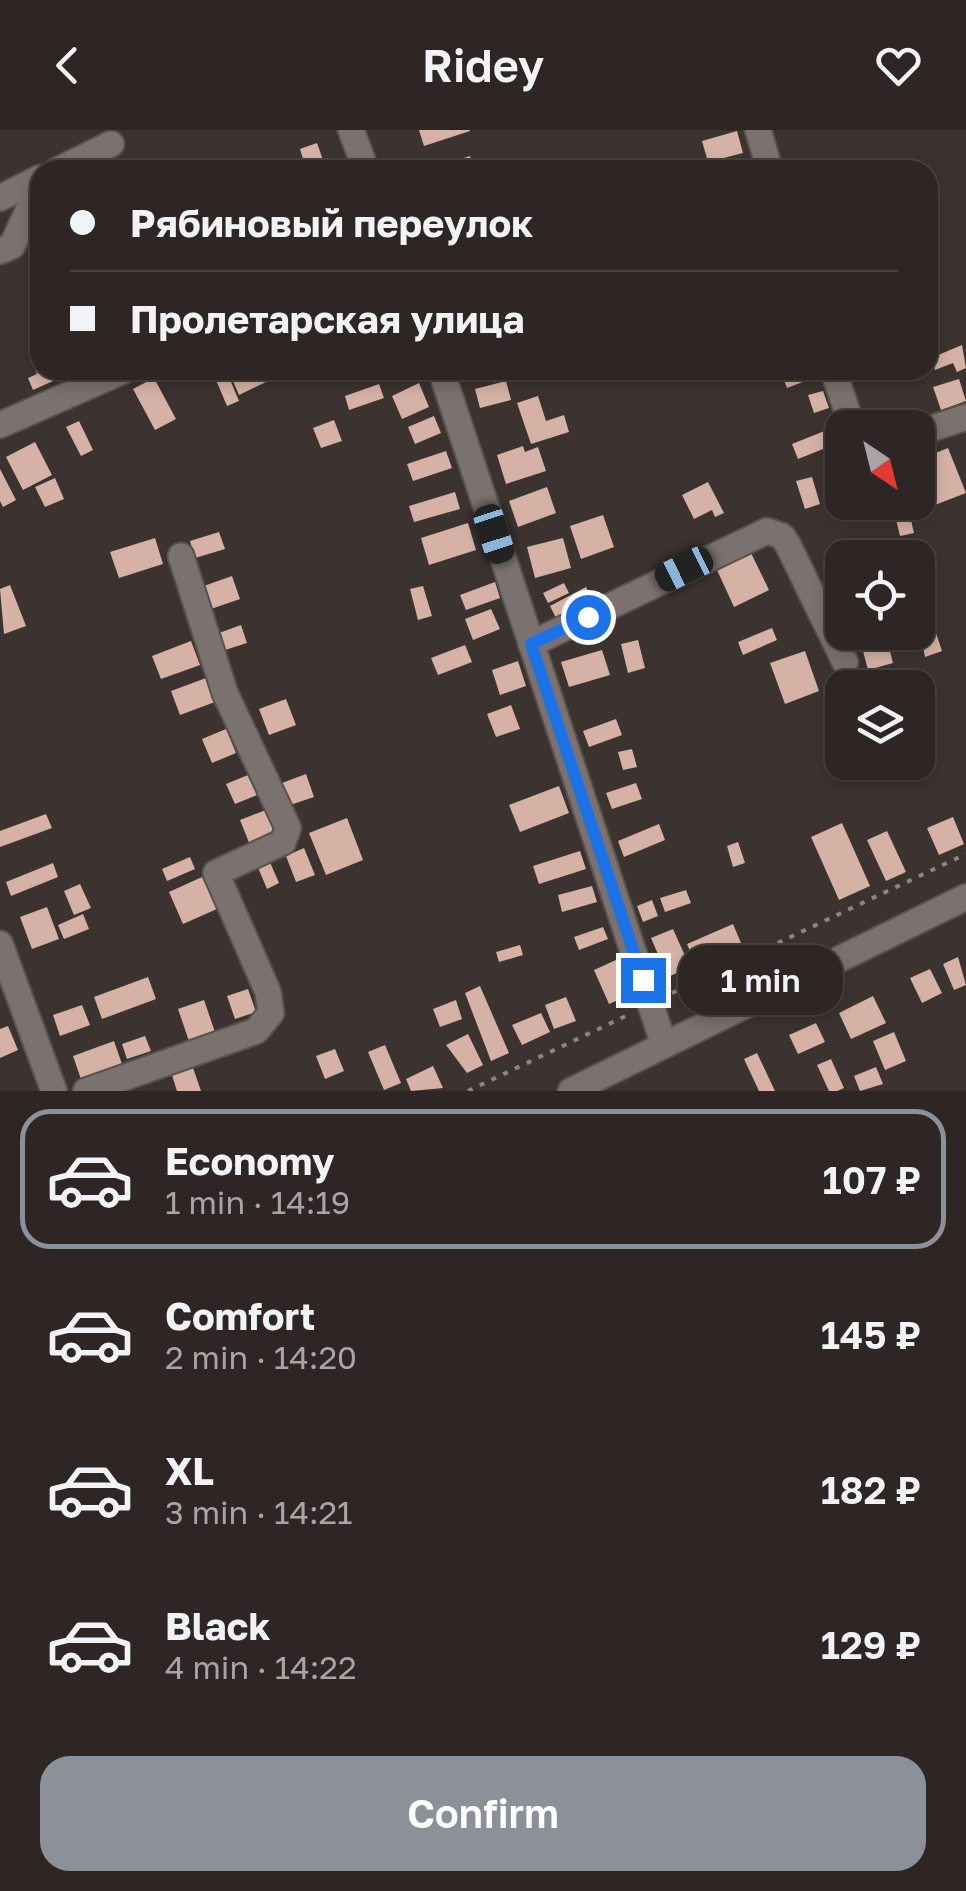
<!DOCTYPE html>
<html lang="en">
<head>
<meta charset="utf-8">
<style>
  body { margin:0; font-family:"Golos Text",sans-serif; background:#352e2c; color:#f1f3f6; height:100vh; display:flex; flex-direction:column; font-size:38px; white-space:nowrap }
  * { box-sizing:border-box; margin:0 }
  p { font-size:32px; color:#a7a5a6 }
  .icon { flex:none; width:55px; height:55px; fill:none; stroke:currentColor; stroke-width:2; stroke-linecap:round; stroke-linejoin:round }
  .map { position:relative; height:961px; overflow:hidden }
  .sheet { display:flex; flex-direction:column; background:#2d2624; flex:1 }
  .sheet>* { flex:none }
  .guide { position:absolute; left:30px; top:30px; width:908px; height:220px; border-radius:30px; box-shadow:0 5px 15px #0003,0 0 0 2px #484341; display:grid; align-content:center; height:220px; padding:0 40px; background:#2d2624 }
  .needle { width:65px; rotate:145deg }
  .fabs { position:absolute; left:825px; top:280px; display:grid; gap:20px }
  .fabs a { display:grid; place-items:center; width:110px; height:110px; border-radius:20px; background:#2d2624; box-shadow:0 5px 15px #0003,0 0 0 2px #484341; font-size:50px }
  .end { position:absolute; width:45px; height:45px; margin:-22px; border:12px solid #1a73e8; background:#fff; box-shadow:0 0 0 5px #fff }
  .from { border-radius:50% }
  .bubble { position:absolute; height:70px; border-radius:30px; background:#2d2624; box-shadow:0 5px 15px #0003,0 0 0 2px #484341; font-size:32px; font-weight:600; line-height:70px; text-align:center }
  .car { position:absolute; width:30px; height:60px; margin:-30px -15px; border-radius:12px; box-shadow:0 0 8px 2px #0007; background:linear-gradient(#222 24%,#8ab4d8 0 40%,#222 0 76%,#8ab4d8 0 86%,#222 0) }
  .guide b { display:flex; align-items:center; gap:35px; height:95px; font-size:38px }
  .guide b+b { border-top:2px solid #484341 }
  .guide i { width:25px; height:25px; background:#f1f3f6 }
  ul { padding:18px 0 0; list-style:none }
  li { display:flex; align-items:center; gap:30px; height:140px; margin:0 20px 15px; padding:0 20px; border:5px solid transparent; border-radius:30px }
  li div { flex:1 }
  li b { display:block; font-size:38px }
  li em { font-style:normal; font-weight:600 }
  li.current { border-color:#8c9099 }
  li>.icon { width:90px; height:90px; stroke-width:1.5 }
  .action { display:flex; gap:20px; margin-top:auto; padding:20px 40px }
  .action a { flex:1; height:115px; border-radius:30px; background:#8c9099; color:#fff; font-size:40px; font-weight:600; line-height:115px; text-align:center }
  header { display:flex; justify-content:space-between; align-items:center; height:130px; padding:0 40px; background:#2d2624; font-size:45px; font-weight:600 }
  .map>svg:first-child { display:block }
</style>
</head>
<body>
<header><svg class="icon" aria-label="back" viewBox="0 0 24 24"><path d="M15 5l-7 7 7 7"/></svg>Ridey<svg class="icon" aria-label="heart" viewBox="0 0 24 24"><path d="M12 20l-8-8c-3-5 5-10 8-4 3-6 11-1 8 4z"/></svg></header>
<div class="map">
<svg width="966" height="961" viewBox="0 0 966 961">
  <rect width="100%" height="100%" fill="#3c3330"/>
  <!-- building -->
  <path fill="#d6b2a6" d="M419 0H470V1L424 16Z
    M737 1 743 23 708 32 702 11Z
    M317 13 324 33 306 39 300 19Z
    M470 26 475 40H429V39Z
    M962 215 966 238 957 242 953 233 935 240 931 228Z
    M40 232V240L71 243 33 260 28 248 37 244 33 235Z
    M220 240H226L239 271 227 276 213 243Z
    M260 240 266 252 239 265 229 242Z
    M780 240H816L818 246 787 258Z
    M154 248 176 289 155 300 133 259Z
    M959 249 966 271 941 280 933 257Z
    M506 251 511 270 480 278 475 259Z
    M419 253 429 277 402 289 392 266Z
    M379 254 384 268 349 280 345 266Z
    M823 261 829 278 814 283 808 265Z
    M538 266 546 291 564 285 569 302 531 314 517 273Z
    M434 286 441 303 415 314 408 297Z
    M334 290 342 311 321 318 313 298Z
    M79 291 93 320 81 326 66 297Z
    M827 300 833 315 798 329 792 314Z
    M35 312 52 345 23 360 6 327Z
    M523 316 525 322 538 317 546 341 506 354 497 325Z
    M948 318 966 363 927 378 918 352V330Z
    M446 321 452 338 413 351 407 334Z
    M0 339 16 370 3 377 0 371Z
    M812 347 820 374 805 379 796 351Z
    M55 348 64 369 45 377 35 357Z
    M708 352 724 383 715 387 712 380 694 389 682 365Z
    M547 357 556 383 518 397 509 371Z
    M455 362 460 379 414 392 409 376Z
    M908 377 914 403 900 406 894 381Z
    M603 385 614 417 581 429 570 396Z
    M468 393 476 420 429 435 421 408Z
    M219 402 225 419 195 428 190 411Z
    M155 408 163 434 119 448 110 422Z
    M563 408 571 438 535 448 527 417Z
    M751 423 769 460 734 477 717 440Z
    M232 446 240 469 208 480 201 457Z
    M495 452 500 468 466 480 460 465Z
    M564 453 569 463 548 473 543 463Z
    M10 455 26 496 4 504 0 459Z
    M423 456 432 486 418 490 410 459Z
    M586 457 593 471 557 490 550 476Z
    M491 479 500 499 473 510 465 489Z
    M931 488 942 521 925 527 918 492Z
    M241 495 247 513 225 520 219 503Z
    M772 498 777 510 743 525 738 512Z
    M858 502H885L893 533 868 540Z
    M638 510 645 538 628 543 621 514Z
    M191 511 200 535 161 549 152 526Z
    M465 515 472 532 438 545 431 528Z
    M602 520 610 545 569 557 561 532Z
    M805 521 819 561 785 574 770 533Z
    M518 531 526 556 500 565 492 540Z
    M899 541 904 558H851V557Z
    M206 548 215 572 180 585 171 561Z
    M286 569 296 595 269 605 259 579Z
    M511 575 520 599 496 607 487 584Z
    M616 589 622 605 589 617 583 601Z
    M226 599 236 623 212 633 202 609Z
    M632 619 637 637 623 640 618 622Z
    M306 644 314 667 290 675 282 653Z
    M248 645 257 665 235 674 226 654Z
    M636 653 642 669 612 679 606 663Z
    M559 656 569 683 520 702 509 675Z
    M266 680 276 705 250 715 240 690Z
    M46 684 52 698 0 717V701Z
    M953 687 964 714 939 725 927 698Z
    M347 688 363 730 326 745 309 703Z
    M842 693 870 756 839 770 811 707Z
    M659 694 665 710 624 727 618 711Z
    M887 701 906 742 886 751 867 710Z
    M738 712 745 733 733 737 727 716Z
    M304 718 315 745 296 752 286 726Z
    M580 721 586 739 539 754 533 736Z
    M190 727 195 739 167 751 162 739Z
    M269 730 279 753 267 759 257 735Z
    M53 733 58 747 11 766 6 752Z
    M202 747 217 779 183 794 169 762Z
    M80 754 91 778 74 785 64 761Z
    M592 756 597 772 562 782 558 765Z
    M686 760 691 773 665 782 660 768Z
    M652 770 658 786 643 792 637 776Z
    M47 777 59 809 32 819 20 787Z
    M83 784 89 799 64 809 58 795Z
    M733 794 741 813 695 833 687 814Z
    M603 797 608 809 579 820 574 807Z
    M673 799 690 837 668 847 651 808Z
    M520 815 523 825 499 832 496 822Z
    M958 827 966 855 954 860 943 834Z
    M616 830 632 864 609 874 594 840Z
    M930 839 942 863 922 873 910 848Z
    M148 847 156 869 102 889 94 867Z
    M480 856 509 923 491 931 465 863Z
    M248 859 256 882 235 889 227 866Z
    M873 866 886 893 851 909 839 883Z
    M566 867 576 891 554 899 545 875Z
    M204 870 216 905 190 914 178 879Z
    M456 870 462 889 440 897 433 879Z
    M82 875 90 895 60 906 53 885Z
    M541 883 550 902 522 915 512 895Z
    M816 893 825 912 798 924 789 905Z
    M8 896 18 920 0 928V899Z
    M894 902 906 931 885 940 873 911Z
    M468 904 483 935 467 943 446 915Z
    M145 906 151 921 127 929 122 914Z
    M114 911 124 940 83 955 73 926Z
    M385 915 401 953 384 960 368 922Z
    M335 919 344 941 325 949 316 926Z
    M757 923 775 961H759L744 929Z
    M831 929 844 958 837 961H829L817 935Z
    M192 935 201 961H177L171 942Z
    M433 936 443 958 411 961 406 949Z
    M876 937 883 954 860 961 854 946Z"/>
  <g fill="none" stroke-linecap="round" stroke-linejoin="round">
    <!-- minor casing -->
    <g stroke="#59524f" stroke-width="29">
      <path id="minor" d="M351 0 366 40
        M758 0 770 40
        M58 40 111 14
        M0 68 40 48
        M0 121 12 116 32 72
        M441 240 664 915
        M833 240 853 298
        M0 295 125 240
        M918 303 966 287
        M531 514 767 401 782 406 788 415 845 532
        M0 814 54 961
        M86 961 256 901 271 883 268 862 216 743 283 712 288 698 225 563 181 426
        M571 961 966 767"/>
    </g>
    <!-- path -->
    <path stroke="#8d8683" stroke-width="4" stroke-dasharray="5 8" stroke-linecap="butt" d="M672 863 966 724
      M468 961 632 883"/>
    <!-- minor -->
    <use href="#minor" stroke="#7b716e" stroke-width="25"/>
  </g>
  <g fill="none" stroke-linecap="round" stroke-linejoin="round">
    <!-- route -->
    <path stroke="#1a73e8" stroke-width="12" d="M588 487 531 514 643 850"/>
  </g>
</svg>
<div class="fabs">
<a><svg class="needle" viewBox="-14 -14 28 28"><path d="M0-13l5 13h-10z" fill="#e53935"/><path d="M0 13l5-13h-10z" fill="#a7a5a6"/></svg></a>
<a><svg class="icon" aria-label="locate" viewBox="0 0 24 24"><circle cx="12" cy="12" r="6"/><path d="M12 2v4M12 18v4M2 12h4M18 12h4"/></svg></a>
<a><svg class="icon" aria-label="layers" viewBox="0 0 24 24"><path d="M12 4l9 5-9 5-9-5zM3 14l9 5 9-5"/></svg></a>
</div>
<i class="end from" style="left:588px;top:487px"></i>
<i class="end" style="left:643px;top:850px"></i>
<div class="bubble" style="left:678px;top:815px;width:165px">1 min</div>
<i class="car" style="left:494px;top:404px;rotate:162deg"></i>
<i class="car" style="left:684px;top:439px;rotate:244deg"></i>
<div class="guide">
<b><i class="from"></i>Рябиновый переулок</b>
<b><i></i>Пролетарская улица</b>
</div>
</div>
<section class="sheet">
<ul>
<li class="current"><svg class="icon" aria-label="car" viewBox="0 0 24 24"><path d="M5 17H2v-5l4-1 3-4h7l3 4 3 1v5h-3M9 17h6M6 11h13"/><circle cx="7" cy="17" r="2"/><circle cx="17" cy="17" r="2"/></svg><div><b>Economy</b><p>1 min · 14:19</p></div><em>107 ₽</em></li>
<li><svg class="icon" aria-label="car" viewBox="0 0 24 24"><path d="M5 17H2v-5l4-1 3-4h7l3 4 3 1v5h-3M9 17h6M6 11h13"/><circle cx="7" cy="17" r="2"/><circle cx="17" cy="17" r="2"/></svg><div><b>Comfort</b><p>2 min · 14:20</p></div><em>145 ₽</em></li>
<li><svg class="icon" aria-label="car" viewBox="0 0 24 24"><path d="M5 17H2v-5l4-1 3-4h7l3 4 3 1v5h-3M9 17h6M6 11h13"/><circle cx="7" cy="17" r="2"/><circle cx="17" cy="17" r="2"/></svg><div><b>XL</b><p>3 min · 14:21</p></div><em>182 ₽</em></li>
<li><svg class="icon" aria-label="car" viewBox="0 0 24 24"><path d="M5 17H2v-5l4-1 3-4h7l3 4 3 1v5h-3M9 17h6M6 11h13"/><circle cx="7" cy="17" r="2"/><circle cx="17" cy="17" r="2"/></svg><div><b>Black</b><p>4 min · 14:22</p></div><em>129 ₽</em></li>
</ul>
<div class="action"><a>Confirm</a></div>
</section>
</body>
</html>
